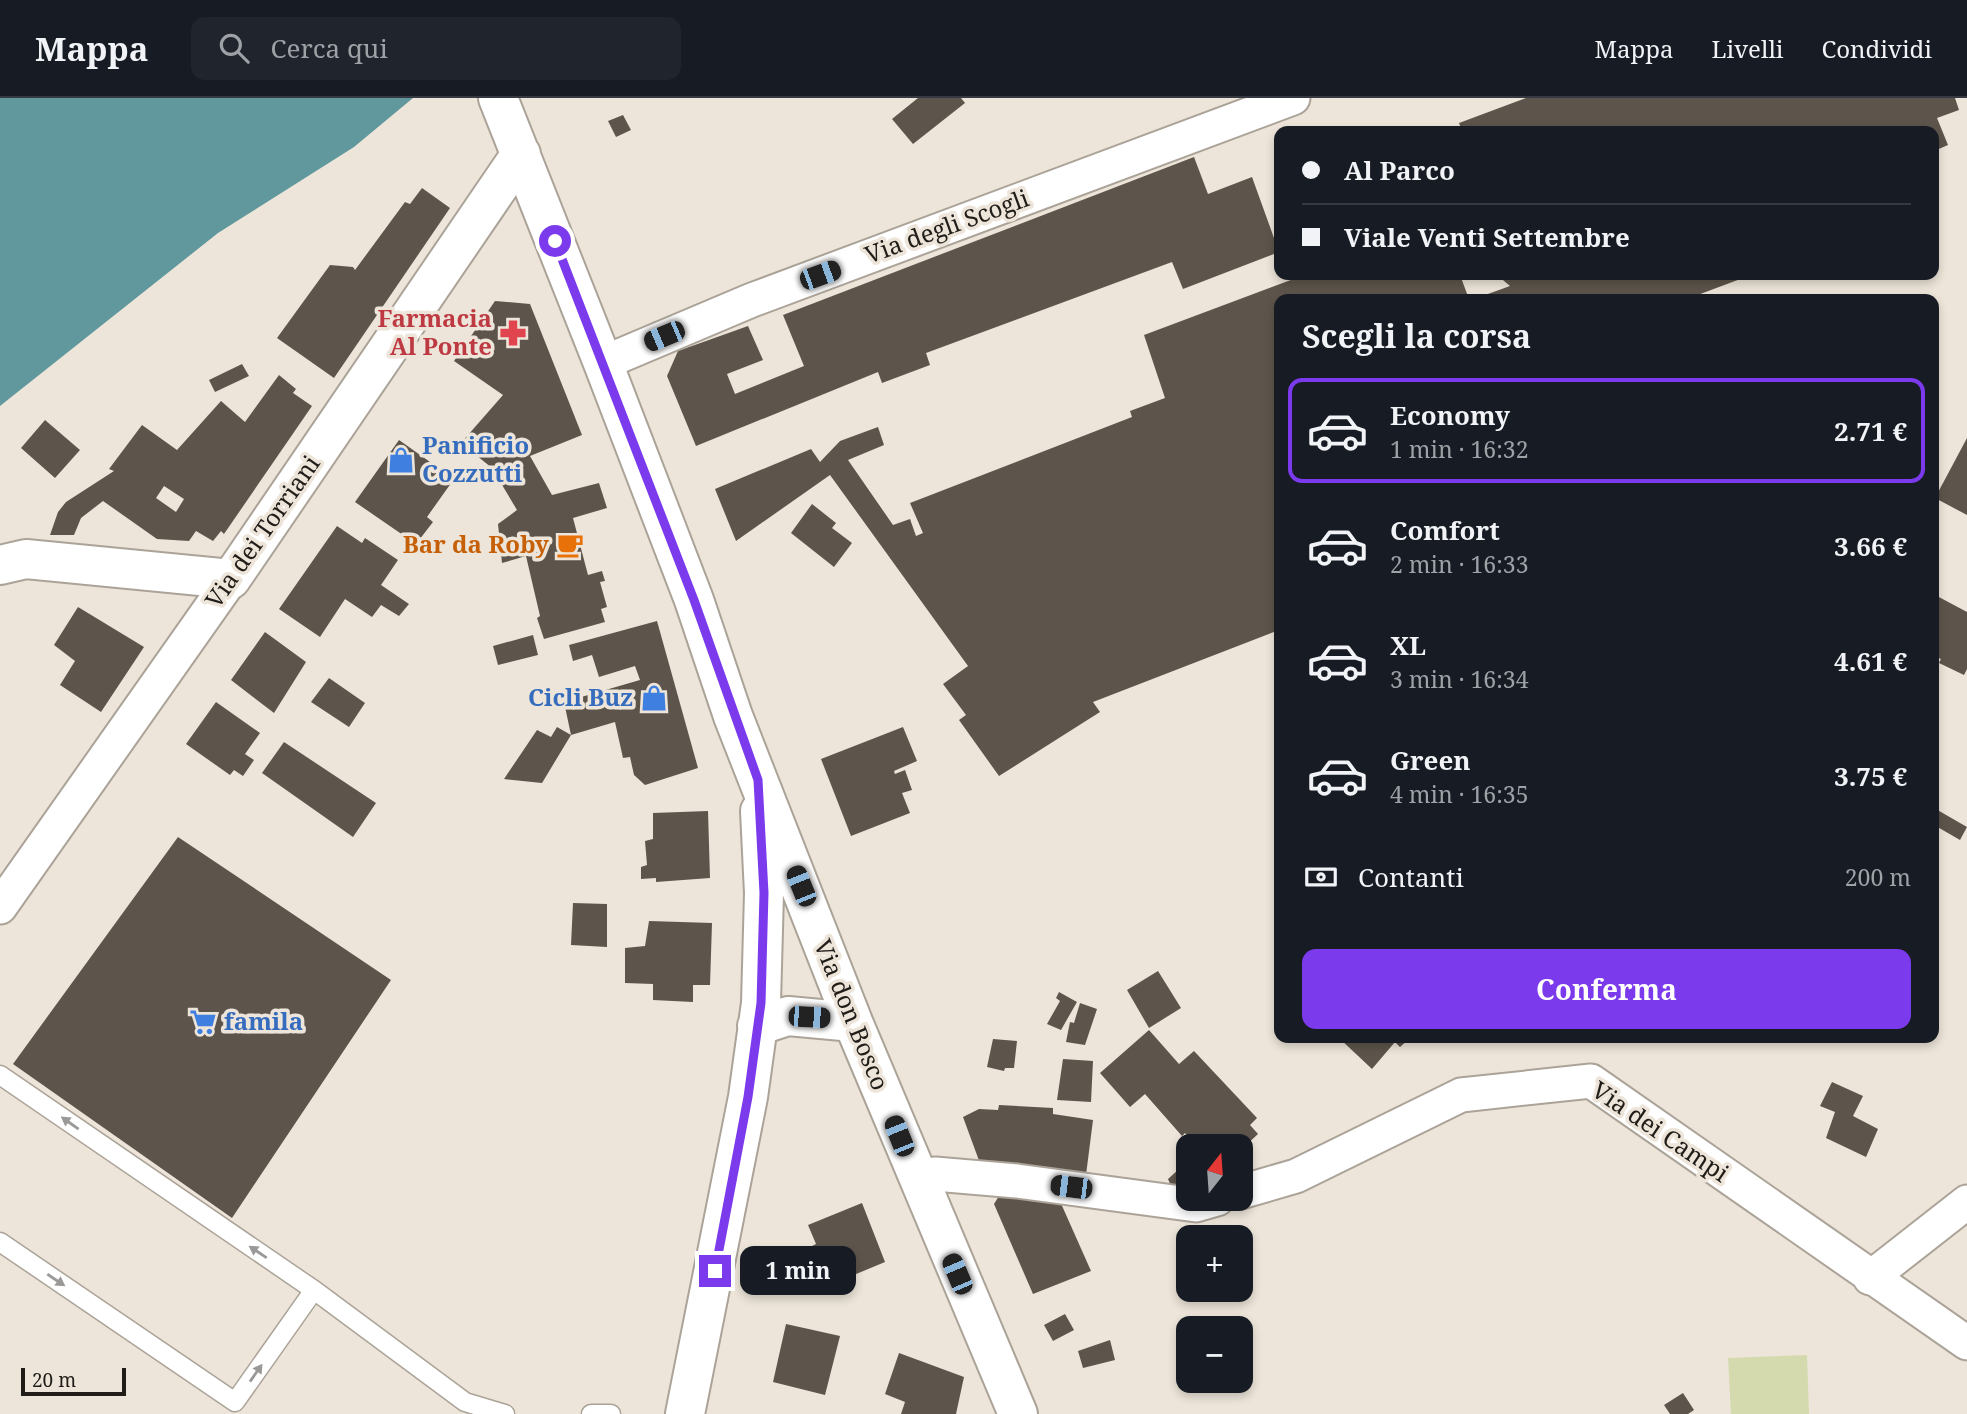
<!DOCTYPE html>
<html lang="it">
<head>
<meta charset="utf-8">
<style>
  body { margin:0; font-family:"Noto Serif",serif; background:#20242c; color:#f1f3f6; height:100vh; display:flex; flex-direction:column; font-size:26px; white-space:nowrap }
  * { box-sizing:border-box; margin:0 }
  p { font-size:23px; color:#9ea1a6 }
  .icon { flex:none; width:38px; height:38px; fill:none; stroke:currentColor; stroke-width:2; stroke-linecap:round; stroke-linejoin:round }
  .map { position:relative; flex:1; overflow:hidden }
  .panel { position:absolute; left:1274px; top:196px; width:665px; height:749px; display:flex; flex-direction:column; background:#171b24; border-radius:14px; box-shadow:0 4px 10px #0003 }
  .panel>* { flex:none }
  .hud { position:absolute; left:1274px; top:28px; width:665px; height:154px; border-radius:14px; box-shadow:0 4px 10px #0003; display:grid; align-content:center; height:154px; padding:0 28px; background:#171b24 }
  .needle { width:46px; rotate:17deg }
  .fabs { position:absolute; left:1176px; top:1036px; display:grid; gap:14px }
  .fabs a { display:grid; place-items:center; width:77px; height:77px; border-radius:14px; background:#171b24; box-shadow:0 4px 10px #0003; font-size:35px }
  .scale { position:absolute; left:21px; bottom:18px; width:105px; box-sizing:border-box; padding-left:7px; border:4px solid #201d19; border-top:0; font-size:19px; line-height:24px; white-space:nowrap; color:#201d19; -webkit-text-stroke:5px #ede5d9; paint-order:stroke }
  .end { position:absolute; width:32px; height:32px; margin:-16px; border:9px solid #7c3aed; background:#fff; box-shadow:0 0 0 4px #fff }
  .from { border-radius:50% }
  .bubble { position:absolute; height:49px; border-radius:14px; background:#171b24; box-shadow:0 4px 10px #0003; font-size:23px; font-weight:700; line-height:49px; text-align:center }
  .car { position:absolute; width:21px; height:42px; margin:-21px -10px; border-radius:9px; box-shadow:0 0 5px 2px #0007; background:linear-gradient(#222 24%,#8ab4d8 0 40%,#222 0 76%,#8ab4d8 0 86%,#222 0) }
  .hud b { display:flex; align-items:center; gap:24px; height:66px; font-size:26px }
  .hud b+b { border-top:2px solid #363941 }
  .hud i { width:18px; height:18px; background:#f1f3f6 }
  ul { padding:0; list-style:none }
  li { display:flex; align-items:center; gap:21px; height:105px; margin:0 14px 10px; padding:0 14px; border:4px solid transparent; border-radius:14px }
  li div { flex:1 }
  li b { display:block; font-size:26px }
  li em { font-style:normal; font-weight:700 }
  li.current { border-color:#7c3aed }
  li>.icon { width:63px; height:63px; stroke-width:1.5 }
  h2 { padding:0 28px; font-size:32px; line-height:84px }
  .pay { display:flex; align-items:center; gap:18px; height:77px; padding:0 28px; font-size:26px }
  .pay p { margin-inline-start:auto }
  .action { display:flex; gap:14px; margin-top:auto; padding:14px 28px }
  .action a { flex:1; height:80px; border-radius:14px; background:#7c3aed; color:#fff; font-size:28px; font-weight:700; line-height:80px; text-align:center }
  header { display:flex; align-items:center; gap:42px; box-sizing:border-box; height:98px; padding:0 35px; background:#171b24; border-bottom:2px solid #363941 }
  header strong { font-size:33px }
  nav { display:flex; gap:38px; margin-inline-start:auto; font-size:24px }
  .search { width:490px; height:63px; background:#20242c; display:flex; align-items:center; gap:18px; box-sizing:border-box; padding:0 24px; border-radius:14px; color:#9ea1a6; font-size:26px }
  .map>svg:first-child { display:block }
</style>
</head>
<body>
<header>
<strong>Mappa</strong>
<div class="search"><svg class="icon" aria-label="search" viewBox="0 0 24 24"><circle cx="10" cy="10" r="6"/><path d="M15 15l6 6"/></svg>Cerca qui</div>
<nav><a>Mappa</a><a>Livelli</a><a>Condividi</a></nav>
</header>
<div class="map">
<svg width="1967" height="1316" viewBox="0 0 1967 1316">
  <rect width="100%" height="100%" fill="#ede5d9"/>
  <!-- green -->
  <path fill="#d4daae" d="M1807 1257 1809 1316H1731L1728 1260Z"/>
  <!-- water -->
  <path fill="#60989d" d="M0 0H413L354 49 218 135 0 308Z"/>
  <!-- building -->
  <path fill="#5d554b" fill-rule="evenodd" d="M918 0H961L965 5 913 46 892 21Z
    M1526 0H1955L1959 12 1937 20 1948 47 1934 53V33H1462L1459 25Z
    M623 17 631 32 616 39 608 23Z
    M1194 59 1208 96 1252 79 1279 154 1183 191 1172 164 926 255 930 267 882 285 878 274 696 348 667 278 678 253 748 228 763 262 727 276 735 296 804 268 783 217Z
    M422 90 450 110 334 280 277 240 330 167 353 169 355 172 405 104 410 106Z
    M1304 177H1460L1469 201H1279V532L1093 604 1100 614 999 678 959 622 966 617 943 586 968 568 830 377 736 443 715 391 811 351 820 364 840 343 878 329 884 347 848 362 893 427 910 421 916 438 923 435 910 405 1132 319 1130 313 1165 300 1144 237Z
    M1497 177H1751L1687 201H1474L1510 188Z
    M495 203 530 206 582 337 530 358 552 397 599 385 607 410 573 420 588 477 602 473 605 483 600 484 607 509 601 511 605 524 544 541 537 520 540 518 526 458 502 465 498 426 517 412 492 370 461 345 503 297 454 263Z
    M242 266 249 278 215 294 209 282Z
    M279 277 296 291 293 295 312 308 224 436 221 433 213 443 196 433 189 443 157 441 103 403 81 420 74 437H50L58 414 66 404 114 373 109 371 142 327 177 352 221 303 245 324ZM164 388 184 401 176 414 156 400Z
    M45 322 80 352 55 380 21 350Z
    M1967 340V417L1935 400Z
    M399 342 454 381 427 419 433 424 416 446 355 404Z
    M812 406 836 425 832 430 852 445 834 469 791 435Z
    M337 428 362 445 365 440 398 462 381 487 409 506 399 518 381 507 372 519 345 501 320 539 279 511Z
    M1937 498 1967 514V571L1964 577 1939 565 1941 561 1934 558V504Z
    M78 509 144 549 101 614 60 587 75 563 54 547Z
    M657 523 698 670 645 687 634 677 630 659 623 660 615 624 571 637 564 604 640 582 635 568 599 579 592 557 573 563 569 547Z
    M265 534 306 564 274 615 231 582Z
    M533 537 538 557 498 567 493 548Z
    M329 580 365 605 349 629 311 604Z
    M216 604 260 635 245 656 254 662 243 678 234 672 230 677 186 646Z
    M557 629 571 637 542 685 504 681 537 632 551 639Z
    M903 629 917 663 894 673 895 676 905 672 912 692 902 695 910 715 851 738 821 661Z
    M284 644 376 705 353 739 262 675Z
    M1934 710 1967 729 1960 742 1934 727Z
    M708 713 710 780 656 784V780L641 781V769L647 767 645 743 653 741V715Z
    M178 739 391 882 232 1120 13 966Z
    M573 805 607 806V849L571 847Z
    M649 823 712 825 710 887H693V904L653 902V886L625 885V850L645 848Z
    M1158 873 1181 910 1149 930 1127 892Z
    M1059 894 1077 904 1061 932 1047 926 1060 903 1056 900Z
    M1080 905 1097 911 1085 947 1066 944 1070 924 1074 925Z
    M1149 932 1179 966 1194 953 1257 1020 1250 1027 1258 1036 1244 1049 1253 1059 1241 1069V1048H1196L1185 1035 1182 1038 1145 996 1130 1009 1100 975Z
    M1339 940H1410L1400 949 1395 944 1372 971Z
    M993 941 1017 943 1014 970H1005L1004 973 987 969Z
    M1063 961 1093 963 1091 1004 1057 1002Z
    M1832 984 1863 998 1853 1018 1878 1031 1866 1059 1826 1040 1835 1014 1820 1008Z
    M999 1007 1053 1010V1016L1093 1022 1086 1077 981 1068 963 1019 979 1011 998 1012Z
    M1188 1063V1089L1172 1090 1168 1081Z
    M999 1098 1059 1101 1091 1173 1033 1196 994 1106Z
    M862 1105 885 1164 849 1179 846 1173 818 1186 806 1151 816 1146 808 1127Z
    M1065 1216 1074 1232 1053 1243 1044 1227Z
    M786 1226 840 1238 825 1297 773 1284Z
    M1110 1242 1115 1262 1083 1270 1078 1253Z
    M899 1255 964 1279 956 1316H901L905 1304 885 1296Z
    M1683 1295 1694 1312 1688 1316H1670L1664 1307Z"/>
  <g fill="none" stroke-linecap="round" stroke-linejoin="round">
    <!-- lane casing -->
    <g stroke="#aba398" stroke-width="21">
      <path id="lane" d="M0 977 314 1192 465 1304 505 1316
        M0 1144 235 1304 314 1192
        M591 1316H611"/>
    </g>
    <!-- street casing -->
    <g stroke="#aba398" stroke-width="37">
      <path id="street" d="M603 265 752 202 1293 0
        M0 809 231 481
        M918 1083 935 1076 1017 1083 1196 1107 1217 1101
        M1241 1094 1296 1078 1461 997 1591 983 1967 1245
        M1870 1180 1967 1104"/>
    </g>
    <!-- secondary casing -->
    <g stroke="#aba398" stroke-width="42">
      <path id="secondary" d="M498 0 603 265 694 502 733 618 853 924 1018 1316
        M0 467 26 461 231 481 521 56
        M757 928 788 918 853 924
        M685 1316 748 999 761 905 764 795 760 713"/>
    </g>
    <!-- lane -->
    <use href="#lane" stroke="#fff" stroke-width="18"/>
    <!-- street -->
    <use href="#street" stroke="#fff" stroke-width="33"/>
    <!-- secondary -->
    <use href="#secondary" stroke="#fff" stroke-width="38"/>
  </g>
  <!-- one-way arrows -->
  <defs><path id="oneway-solid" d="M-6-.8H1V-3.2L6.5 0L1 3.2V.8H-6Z" transform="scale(1.75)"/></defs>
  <g fill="#9b9998">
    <use href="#oneway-solid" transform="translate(70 1025) rotate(-145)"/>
    <use href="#oneway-solid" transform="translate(258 1154) rotate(-146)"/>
    <use href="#oneway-solid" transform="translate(56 1182) rotate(34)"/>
    <use href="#oneway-solid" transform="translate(256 1275) rotate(-55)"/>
  </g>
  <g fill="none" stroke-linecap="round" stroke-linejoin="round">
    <!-- route -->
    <path stroke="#7c3aed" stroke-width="9" d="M555 143 694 502 758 682 764 795 761 905 748 999 715 1173"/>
  </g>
  <!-- icons -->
  <defs>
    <g id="pharmacy-bare" transform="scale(2.1)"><path d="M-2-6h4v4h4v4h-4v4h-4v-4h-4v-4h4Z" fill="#e0444e" stroke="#ede5d9" stroke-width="2.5" paint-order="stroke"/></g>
    <g id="shop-bare" transform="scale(2.1)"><path d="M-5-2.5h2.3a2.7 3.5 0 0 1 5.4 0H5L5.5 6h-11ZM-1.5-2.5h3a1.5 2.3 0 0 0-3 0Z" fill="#3f7fe0" stroke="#ede5d9" stroke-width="2.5" paint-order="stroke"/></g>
    <g id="cafe-bare" transform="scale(2.1)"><path d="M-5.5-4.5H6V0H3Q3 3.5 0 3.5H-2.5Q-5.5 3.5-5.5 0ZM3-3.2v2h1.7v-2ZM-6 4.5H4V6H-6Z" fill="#e8710a" stroke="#ede5d9" stroke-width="2.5" paint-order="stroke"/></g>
    <g id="supermarket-bare" transform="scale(2.1)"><path d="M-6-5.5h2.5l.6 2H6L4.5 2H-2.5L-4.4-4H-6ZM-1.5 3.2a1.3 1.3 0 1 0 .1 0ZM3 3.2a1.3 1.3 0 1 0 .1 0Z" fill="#3f7fe0" stroke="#ede5d9" stroke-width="2.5" paint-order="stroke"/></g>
  </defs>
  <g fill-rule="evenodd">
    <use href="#pharmacy-bare" x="513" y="235"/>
    <use href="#shop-bare" x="401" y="362"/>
    <use href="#cafe-bare" x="570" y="447"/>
    <use href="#shop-bare" x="654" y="600"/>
    <use href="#supermarket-bare" x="203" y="924"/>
  </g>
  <g text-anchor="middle" stroke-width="7" stroke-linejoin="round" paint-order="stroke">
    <!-- street labels -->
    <g font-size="24" fill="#201d19" stroke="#ede5d9">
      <text transform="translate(947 129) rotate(-20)" y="8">Via degli Scogli</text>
      <text transform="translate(263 434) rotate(-55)" y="8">Via dei Torriani</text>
      <text transform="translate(851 917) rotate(68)" y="8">Via don Bosco</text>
      <text transform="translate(1660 1034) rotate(34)" y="8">Via dei Campi</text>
    </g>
    <!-- health labels -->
    <g font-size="24" font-weight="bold" fill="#be3a42" stroke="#ede5d9" text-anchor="end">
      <text x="492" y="229">Farmacia<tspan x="492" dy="28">Al Ponte</tspan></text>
    </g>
    <!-- shop labels -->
    <g font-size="24" font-weight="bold" fill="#366cbe" stroke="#ede5d9" text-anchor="start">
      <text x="422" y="356">Panificio<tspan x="422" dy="28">Cozzutti</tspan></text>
      <text x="633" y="608" text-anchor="end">Cicli Buz</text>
      <text x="224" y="932">famila</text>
    </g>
    <!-- food labels -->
    <g font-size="24" font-weight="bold" fill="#c56008" stroke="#ede5d9" text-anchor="end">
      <text x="549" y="455">Bar da Roby</text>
    </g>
  </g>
</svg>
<div class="fabs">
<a><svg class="needle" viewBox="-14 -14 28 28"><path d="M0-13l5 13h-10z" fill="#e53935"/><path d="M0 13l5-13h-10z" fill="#9ea1a6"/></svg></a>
<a>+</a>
<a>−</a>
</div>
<div class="scale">20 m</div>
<i class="end from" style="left:555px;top:143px"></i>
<i class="end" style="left:715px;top:1173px"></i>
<div class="bubble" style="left:740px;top:1148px;width:116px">1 min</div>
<i class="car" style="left:820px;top:177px;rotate:70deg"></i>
<i class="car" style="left:664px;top:238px;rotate:247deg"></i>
<i class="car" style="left:801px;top:788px;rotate:338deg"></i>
<i class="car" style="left:809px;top:919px;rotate:93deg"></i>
<i class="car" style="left:899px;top:1038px;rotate:338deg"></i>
<i class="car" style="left:1071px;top:1089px;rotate:277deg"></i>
<i class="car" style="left:957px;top:1176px;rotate:337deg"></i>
<div class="hud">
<b><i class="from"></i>Al Parco</b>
<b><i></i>Viale Venti Settembre</b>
</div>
<section class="panel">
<h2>Scegli la corsa</h2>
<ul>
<li class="current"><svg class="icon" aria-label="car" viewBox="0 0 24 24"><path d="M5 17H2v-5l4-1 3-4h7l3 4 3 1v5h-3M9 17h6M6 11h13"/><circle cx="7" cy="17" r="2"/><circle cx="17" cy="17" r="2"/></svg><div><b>Economy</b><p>1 min · 16:32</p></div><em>2.71 €</em></li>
<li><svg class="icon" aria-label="car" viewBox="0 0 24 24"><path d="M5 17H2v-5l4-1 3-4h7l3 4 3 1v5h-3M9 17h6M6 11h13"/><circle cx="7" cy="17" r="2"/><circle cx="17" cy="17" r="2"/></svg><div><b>Comfort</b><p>2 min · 16:33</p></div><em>3.66 €</em></li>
<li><svg class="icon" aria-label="car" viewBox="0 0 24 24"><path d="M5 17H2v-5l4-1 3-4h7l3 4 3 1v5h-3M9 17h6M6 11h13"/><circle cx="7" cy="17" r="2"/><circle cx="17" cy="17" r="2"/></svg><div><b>XL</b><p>3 min · 16:34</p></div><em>4.61 €</em></li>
<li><svg class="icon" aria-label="car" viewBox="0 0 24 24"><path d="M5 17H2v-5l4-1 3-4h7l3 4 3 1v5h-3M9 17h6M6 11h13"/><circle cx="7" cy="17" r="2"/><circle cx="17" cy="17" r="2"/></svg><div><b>Green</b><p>4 min · 16:35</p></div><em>3.75 €</em></li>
</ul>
<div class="pay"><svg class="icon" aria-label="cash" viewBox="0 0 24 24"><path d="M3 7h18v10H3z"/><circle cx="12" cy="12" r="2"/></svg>Contanti<p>200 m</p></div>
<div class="action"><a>Conferma</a></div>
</section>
</div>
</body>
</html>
